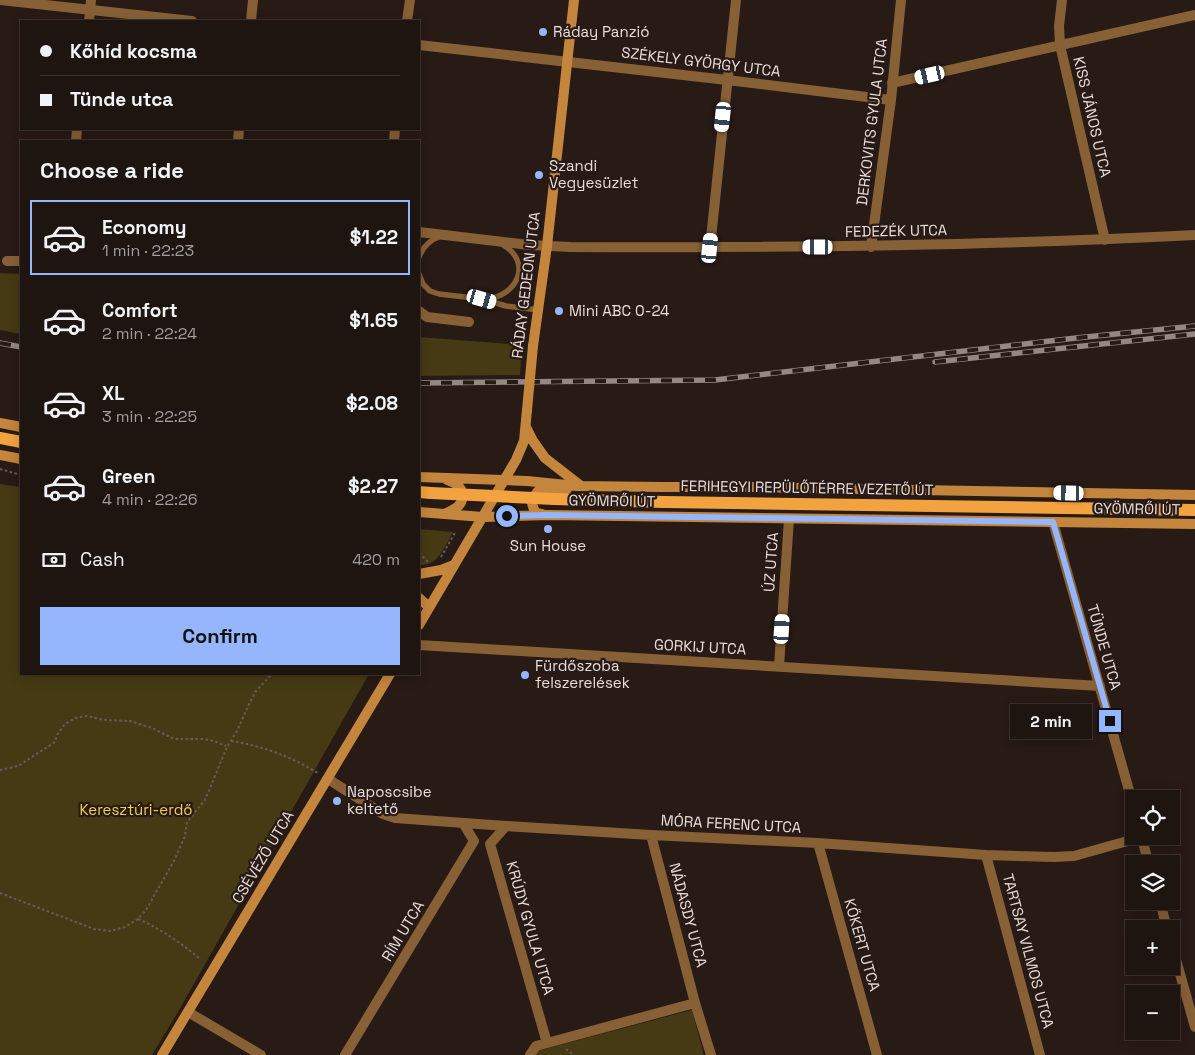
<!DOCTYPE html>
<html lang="en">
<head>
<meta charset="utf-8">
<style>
  body { margin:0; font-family:"Space Grotesk",sans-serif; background:#2b211e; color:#f1f3f6; height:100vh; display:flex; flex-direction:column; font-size:19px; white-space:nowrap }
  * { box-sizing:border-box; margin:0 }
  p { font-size:16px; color:#a19e9f }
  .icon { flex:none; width:28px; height:28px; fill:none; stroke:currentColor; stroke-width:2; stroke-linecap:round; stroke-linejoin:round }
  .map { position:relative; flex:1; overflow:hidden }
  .side { position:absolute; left:20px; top:140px; width:400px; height:535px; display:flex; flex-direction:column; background:#1e1410; border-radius:0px; box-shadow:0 2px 12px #0003,0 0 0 1px #3c3330 }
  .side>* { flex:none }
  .top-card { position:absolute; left:20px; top:20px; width:400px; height:110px; border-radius:0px; box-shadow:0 2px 12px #0003,0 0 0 1px #3c3330; display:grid; align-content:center; height:110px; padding:0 20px; background:#1e1410 }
  .tools { position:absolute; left:1125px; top:790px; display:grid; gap:10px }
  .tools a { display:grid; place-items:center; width:55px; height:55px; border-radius:0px; background:#1e1410; box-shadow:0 2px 12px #0003,0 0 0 1px #3c3330; font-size:25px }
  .end { position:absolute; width:22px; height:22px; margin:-11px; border:6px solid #95b6fd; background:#111; box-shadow:0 0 0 2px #111 }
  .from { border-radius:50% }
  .bubble { position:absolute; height:35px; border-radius:0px; background:#1e1410; box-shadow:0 2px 12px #0003,0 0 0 1px #3c3330; font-size:16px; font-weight:800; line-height:35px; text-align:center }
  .car { position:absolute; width:15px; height:30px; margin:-15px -8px; border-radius:6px; box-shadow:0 0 4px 1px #0007; background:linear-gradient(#fff 24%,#345 0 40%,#fff 0 76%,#345 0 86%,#fff 0) }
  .top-card b { display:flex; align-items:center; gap:18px; height:48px; font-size:19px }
  .top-card b+b { border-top:1px solid #3c3330 }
  .top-card i { width:12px; height:12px; background:#f1f3f6 }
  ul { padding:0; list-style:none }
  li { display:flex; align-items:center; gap:15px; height:75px; margin:0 10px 8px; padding:0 10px; border:2px solid transparent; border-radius:0px }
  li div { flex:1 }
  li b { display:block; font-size:19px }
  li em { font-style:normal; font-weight:800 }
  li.active { border-color:#95b6fd }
  li>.icon { width:45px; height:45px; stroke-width:1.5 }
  h2 { padding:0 20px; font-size:22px; line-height:60px }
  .pay { display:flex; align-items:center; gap:12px; height:55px; padding:0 20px; font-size:19px }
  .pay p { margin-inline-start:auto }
  .primary-button { display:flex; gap:10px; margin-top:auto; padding:10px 20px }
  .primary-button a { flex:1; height:58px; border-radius:0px; background:#95b6fd; color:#111; font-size:20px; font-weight:800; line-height:58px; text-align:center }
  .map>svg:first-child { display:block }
</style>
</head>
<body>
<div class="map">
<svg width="1195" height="1055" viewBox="0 0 1195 1055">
  <rect width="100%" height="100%" fill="#281a15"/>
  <!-- green -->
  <path fill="#453a13" d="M0 273 21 274V334L0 330Z
    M419 337 522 345 520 375 419 376Z
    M0 484 21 487V674H369L178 1012 152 1055H0Z
    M419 529 453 532C445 546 438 567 419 565Z
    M692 1010 704 1055H535L537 1051Z"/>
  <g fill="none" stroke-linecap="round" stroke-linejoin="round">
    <!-- path -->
    <path stroke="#695c58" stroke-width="2" stroke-dasharray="2.5 2.5" stroke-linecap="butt" d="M0 469 21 475
      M419 553 428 562
      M441 557 456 531
      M231 741C262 746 290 756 318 773
      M0 770 18 766 55 742 57 735 65 724 75 718 87 716 104 720 130 721 152 728 174 739H204L214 741 226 746
      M0 893 94 929 110 931 125 927 138 919 146 910 175 859 185 836 187 822 205 800 227 747 237 731 249 704 256 691 272 674
      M138 919C161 929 181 943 200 959
      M566 1049 574 1055"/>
    <!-- lane -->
    <path stroke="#876036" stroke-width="5.5" d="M419 257C423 246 430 240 441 236
      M419 274 423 284 430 291 439 294 482 299 506 306 539 310
      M486 299C518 296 533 262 502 244"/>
    <!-- street -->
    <path stroke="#876036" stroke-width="10" d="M0 0 192 21
      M1062 0 1059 26 1060 45 1105 240
      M89 21 91 0
      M251 21 253 0
      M407 21 410 0
      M419 45 727 80 891 100
      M892 83 1195 15
      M76 141 77 129
      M238 141 239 129
      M394 141 395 129
      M419 232 529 245 570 247C779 248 987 246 1195 235
      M871 247 891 100 901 0
      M710 248 736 0
      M7 261H21
      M419 311 427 317 469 322
      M1053 522 1134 808
      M419 645 1100 686
      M779 666 789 519
      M328 779 383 814 395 818 506 826 651 835 818 843 986 855 1054 857 1074 856 1142 837
      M651 835 695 1003 711 1055
      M1141 836 1149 864
      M818 843 877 1055
      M490 844 547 1043
      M490 844 506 826
      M986 855 1040 1055
      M1160 901 1167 929
      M1171 942 1195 1027
      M188 1012 261 1055
      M345 1055 474 841 463 823
      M530 1055 536 1046 695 1003"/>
    <!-- secondary -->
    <path stroke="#c4853d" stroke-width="10" d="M533 346 547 246 574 0
      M0 423 21 427
      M526 427 533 441 545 458 581 486
      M0 455 21 459
      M419 477 527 481 577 486 663 487H753L1195 495
      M419 512 483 517 547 515 1195 524
      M444 514C453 510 464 506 462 495 462 490 460 487 457 485 454 482 449 481 446 479
      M542 514 536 513C530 503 531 500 538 491H560L567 489
      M419 574 441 570 454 565
      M419 598 429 607
      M419 625 516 460 524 441 527 410
      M162 1055 390 674"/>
    <!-- primary -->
    <path stroke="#f3a240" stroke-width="12" d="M0 438 21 442
      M419 492 431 493
      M554 499 664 502 1195 510"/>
    <!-- rail casing -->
    <g stroke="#948884" stroke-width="5.5">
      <path id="rail" d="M0 343 21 347
        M935 362 1195 334
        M419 383 715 380 1076 338 1195 326"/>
    </g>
    <!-- rail -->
    <use href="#rail" stroke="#281a15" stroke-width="4" stroke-dasharray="11" stroke-linecap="butt"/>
    <!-- secondary-bridge -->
    <path stroke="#c4853d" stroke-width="10" d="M527 410 533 346"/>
    <!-- primary-bridge -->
    <path stroke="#f3a240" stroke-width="12" d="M431 493 554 499"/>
  </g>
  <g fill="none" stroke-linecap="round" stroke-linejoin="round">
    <!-- route -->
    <path stroke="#95b6fd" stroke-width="6" d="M507 516 547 515 1053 522 1110 721"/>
  </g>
  <!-- markers -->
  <g fill="#95b6fd" stroke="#281a15" stroke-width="2">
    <circle cx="543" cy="32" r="5"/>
    <circle cx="539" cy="175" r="5"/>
    <circle cx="559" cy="311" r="5"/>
    <circle cx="548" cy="529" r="5"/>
    <circle cx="525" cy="675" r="5"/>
    <circle cx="337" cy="801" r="5"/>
  </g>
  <g text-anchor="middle" stroke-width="4.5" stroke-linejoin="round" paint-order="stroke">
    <!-- poi labels -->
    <g font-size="15" fill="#e7ddd9" stroke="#281a15" text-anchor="start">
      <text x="553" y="37">Ráday Panzió</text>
      <text x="549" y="171">Szandi<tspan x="549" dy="17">Vegyesüzlet</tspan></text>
      <text x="569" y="316">Mini ABC 0-24</text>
      <text x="548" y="551" text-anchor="middle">Sun House</text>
      <text x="535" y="671">Fürdőszoba<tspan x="535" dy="17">felszerelések</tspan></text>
      <text x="347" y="797">Naposcsibe<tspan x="347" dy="17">keltető</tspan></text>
    </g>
    <!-- street labels -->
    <g font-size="15" fill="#e7ddd9" stroke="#281a15">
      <text transform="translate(701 62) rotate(7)" y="5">SZÉKELY GYÖRGY UTCA</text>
      <text transform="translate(1092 117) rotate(77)" y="5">KISS JÁNOS UTCA</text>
      <text transform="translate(872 122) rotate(-83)" y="5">DERKOVITS GYULA UTCA</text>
      <text transform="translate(896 231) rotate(-1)" y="5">FEDEZÉK UTCA</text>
      <text transform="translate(526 285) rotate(-83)" y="5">RÁDAY GEDEON UTCA</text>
      <text transform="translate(807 488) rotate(1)" y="5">FERIHEGYI REPÜLŐTÉRRE VEZETŐ ÚT</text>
      <text transform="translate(612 501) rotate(1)" y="5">GYÖMRŐI ÚT</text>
      <text transform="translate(1137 509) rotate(1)" y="5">GYÖMRŐI ÚT</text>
      <text transform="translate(771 562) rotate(-86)" y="5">ÚZ UTCA</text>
      <text transform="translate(700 647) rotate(3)" y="5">GORKIJ UTCA</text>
      <text transform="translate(1104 647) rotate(74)" y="5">TÜNDE UTCA</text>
      <text transform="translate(731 824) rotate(3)" y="5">MÓRA FERENC UTCA</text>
      <text transform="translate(263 857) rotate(-59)" y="5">CSÉVÉZŐ UTCA</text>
      <text transform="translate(688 915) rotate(75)" y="5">NÁDASDY UTCA</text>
      <text transform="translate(530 928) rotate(74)" y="5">KRÚDY GYULA UTCA</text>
      <text transform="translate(403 931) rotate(-59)" y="5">RÍM UTCA</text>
      <text transform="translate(862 945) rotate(74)" y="5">KŐKERT UTCA</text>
      <text transform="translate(1028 951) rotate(75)" y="5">TARTSAY VILMOS UTCA</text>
    </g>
    <!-- park labels -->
    <g font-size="15" fill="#f0d058" stroke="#281a15">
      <text x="136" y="815">Keresztúri-erdő</text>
    </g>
  </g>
</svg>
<div class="tools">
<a><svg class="icon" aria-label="locate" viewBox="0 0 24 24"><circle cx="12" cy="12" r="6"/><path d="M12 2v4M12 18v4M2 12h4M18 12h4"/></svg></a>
<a><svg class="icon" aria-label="layers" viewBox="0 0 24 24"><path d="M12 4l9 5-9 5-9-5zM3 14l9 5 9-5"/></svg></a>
<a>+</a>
<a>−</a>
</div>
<i class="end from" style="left:507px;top:516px"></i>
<i class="end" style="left:1110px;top:721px"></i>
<div class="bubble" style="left:1010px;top:704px;width:82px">2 min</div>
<i class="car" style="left:930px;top:75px;rotate:257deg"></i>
<i class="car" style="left:723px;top:117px;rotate:186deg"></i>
<i class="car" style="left:818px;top:247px;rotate:270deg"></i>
<i class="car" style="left:710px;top:248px;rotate:6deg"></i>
<i class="car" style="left:482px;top:299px;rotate:106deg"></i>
<i class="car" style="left:1069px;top:493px;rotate:271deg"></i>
<i class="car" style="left:782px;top:629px;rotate:4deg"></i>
<div class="top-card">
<b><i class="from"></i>Kőhíd kocsma</b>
<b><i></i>Tünde utca</b>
</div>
<section class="side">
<h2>Choose a ride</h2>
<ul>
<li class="active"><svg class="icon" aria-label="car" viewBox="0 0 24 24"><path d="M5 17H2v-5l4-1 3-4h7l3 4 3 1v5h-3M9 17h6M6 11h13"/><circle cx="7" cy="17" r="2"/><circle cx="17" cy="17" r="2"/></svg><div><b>Economy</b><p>1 min · 22:23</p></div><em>$1.22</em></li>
<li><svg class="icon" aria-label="car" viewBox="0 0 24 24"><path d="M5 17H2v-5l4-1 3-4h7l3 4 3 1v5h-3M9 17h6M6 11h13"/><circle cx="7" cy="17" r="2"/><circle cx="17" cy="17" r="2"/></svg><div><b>Comfort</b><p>2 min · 22:24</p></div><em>$1.65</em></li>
<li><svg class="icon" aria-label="car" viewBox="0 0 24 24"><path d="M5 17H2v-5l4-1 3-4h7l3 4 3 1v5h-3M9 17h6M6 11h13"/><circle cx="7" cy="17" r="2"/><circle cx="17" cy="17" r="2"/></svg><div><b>XL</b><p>3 min · 22:25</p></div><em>$2.08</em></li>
<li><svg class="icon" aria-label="car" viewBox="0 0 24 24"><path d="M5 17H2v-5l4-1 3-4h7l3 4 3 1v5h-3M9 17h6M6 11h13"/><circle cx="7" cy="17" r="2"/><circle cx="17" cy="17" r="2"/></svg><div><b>Green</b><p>4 min · 22:26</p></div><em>$2.27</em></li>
</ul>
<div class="pay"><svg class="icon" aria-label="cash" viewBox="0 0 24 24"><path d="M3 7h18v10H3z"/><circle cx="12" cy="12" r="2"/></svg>Cash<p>420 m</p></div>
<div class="primary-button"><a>Confirm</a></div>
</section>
</div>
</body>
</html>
